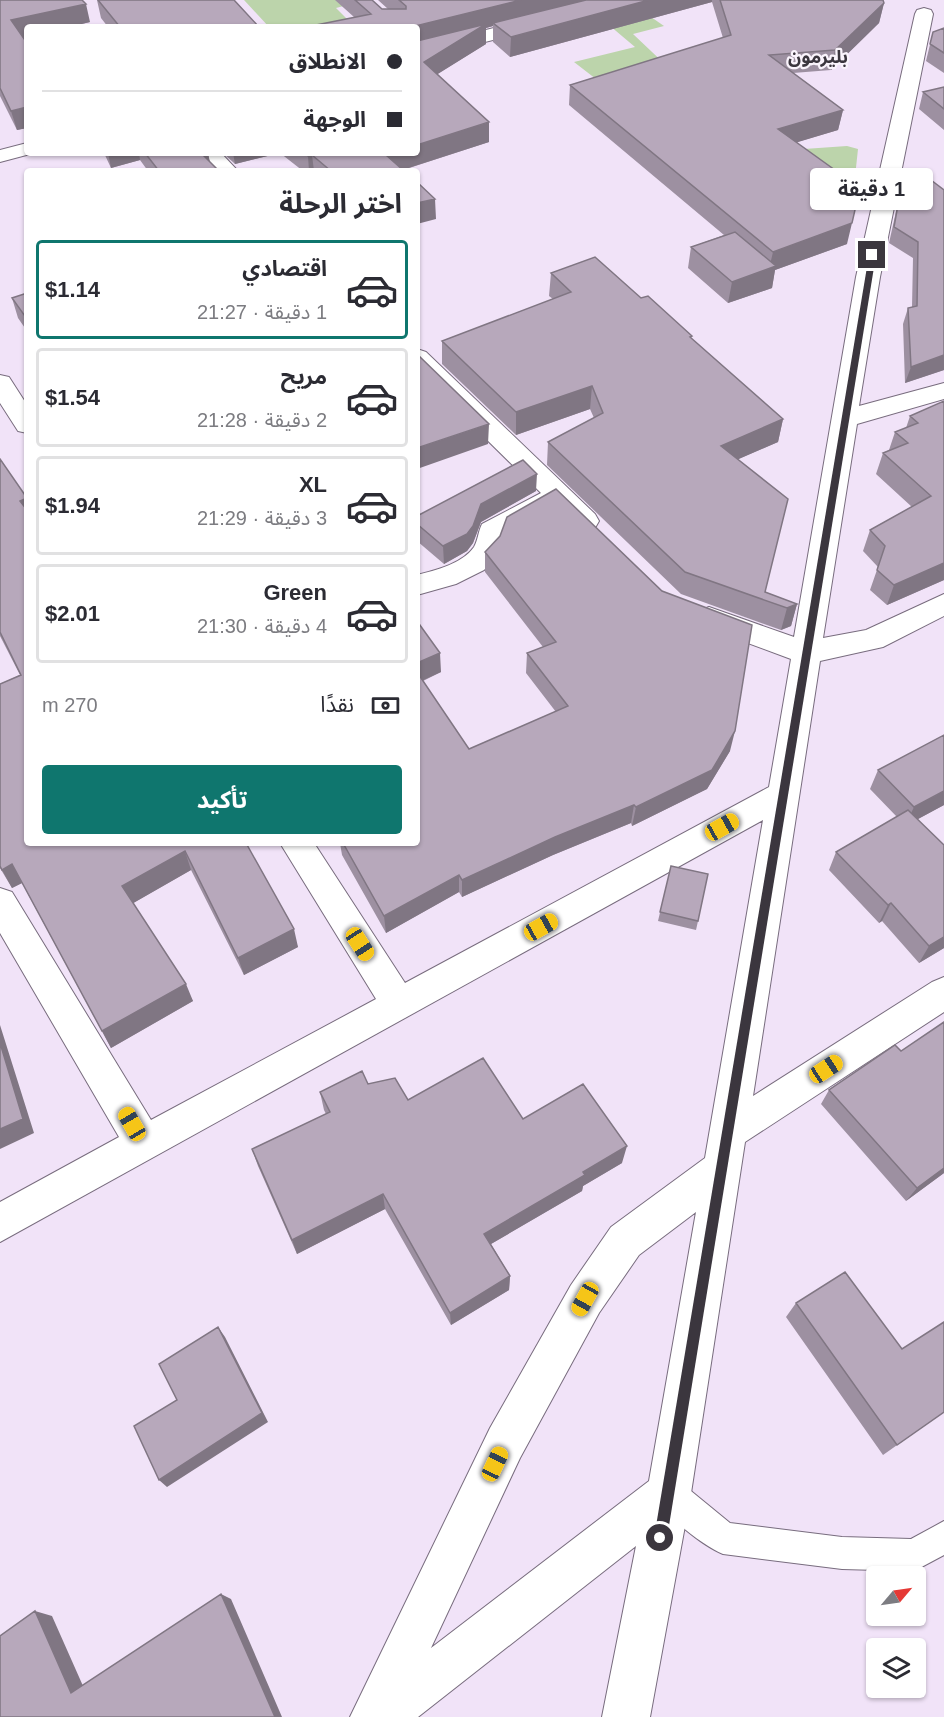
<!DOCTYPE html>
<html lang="ar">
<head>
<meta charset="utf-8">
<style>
  body { margin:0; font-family:Arial,"Noto Sans Arabic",sans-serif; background:#f7f7f7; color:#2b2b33; direction:rtl; height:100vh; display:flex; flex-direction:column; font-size:22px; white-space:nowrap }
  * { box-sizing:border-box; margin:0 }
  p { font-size:20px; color:#7c7c81 }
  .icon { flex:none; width:33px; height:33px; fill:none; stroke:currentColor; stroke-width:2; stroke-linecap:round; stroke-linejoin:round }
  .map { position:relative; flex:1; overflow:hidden; direction:ltr }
  .panel { position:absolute; left:24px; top:168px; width:396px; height:678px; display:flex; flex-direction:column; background:#fff; border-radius:6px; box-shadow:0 2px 4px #0004; direction:rtl }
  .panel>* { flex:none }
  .guide { position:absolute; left:24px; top:24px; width:396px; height:132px; border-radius:6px; box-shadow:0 2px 4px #0004; direction:rtl; display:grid; align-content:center; height:132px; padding:0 18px; background:#fff }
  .needle { width:39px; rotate:61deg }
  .tools { position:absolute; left:866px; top:1566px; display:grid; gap:12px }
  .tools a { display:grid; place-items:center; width:60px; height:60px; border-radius:6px; background:#fff; box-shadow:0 2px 4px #0004; font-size:30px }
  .end { position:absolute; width:27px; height:27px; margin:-14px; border:8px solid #3b363e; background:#fff; box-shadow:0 0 0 3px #fff }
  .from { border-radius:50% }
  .bubble { position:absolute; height:42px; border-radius:6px; background:#fff; box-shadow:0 2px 4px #0004; font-size:20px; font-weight:700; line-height:42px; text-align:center; direction:rtl }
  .car { position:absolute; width:18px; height:36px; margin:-18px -9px; border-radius:8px; box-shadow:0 0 4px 2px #0007; background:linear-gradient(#f5c518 24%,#345 0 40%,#f5c518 0 76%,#345 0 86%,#f5c518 0) }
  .guide b { display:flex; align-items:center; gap:21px; height:57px; font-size:22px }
  .guide b+b { border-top:2px solid #e1e1e2 }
  .guide i { width:15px; height:15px; background:#2b2b33 }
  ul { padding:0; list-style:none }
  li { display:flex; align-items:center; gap:18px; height:99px; margin:0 12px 9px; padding:0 6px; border:3px solid #e1e1e2; border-radius:6px }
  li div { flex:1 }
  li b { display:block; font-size:22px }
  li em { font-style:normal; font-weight:700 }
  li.current { border-color:#0f766e }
  li>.icon { width:54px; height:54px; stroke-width:1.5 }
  h2 { padding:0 18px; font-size:27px; line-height:72px }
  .pay { display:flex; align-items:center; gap:15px; height:66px; padding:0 18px; font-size:22px }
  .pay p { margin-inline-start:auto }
  .button { display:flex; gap:12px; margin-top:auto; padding:12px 18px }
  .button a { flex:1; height:69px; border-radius:6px; background:#0f766e; color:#fff; font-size:24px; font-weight:700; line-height:69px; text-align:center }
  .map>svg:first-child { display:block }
</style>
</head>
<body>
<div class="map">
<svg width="944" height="1717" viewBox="0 0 944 1717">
  <rect width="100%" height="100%" fill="#f1e3f8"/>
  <!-- green -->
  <path fill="#bcd4ab" d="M244 0H352L355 3 336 8 354 26 269 27Z
    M641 10 664 26 633 34 670 69 605 86 574 62 635 47 603 20Z
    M847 146 858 149 855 177 833 180 804 149Z"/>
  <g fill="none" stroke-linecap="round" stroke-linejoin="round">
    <!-- lane casing -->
    <g stroke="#786c7e" stroke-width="2">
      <path id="lane" d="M669 1477 680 1482 730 1523 842 1537 911 1539 944 1521V1555L914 1571 842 1569 723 1554C703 1546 661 1513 653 1493L658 1482Z"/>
    </g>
    <!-- street casing -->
    <g stroke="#786c7e" stroke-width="2">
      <path id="street" d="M924 8 931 10 933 14 880 277 859 406 944 383V399L857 424 823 638 866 630 944 594V616L883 647 820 661 753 1096 932 982 944 977V1012L745 1142 691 1493 650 1717H602L636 1546 418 1717H350L490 1428 571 1285 611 1227 705 1158 763 820 0 1242V1202L119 1137 0 933V888L12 892 151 1120 376 999 280 843H314L405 983 769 787 791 659 699 625 695 618 699 611 709 607 794 637 856 277 915 14 917 10ZM696 1212 649 1481 431 1648 520 1458 599 1313 639 1255Z
        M538 17 545 19 547 23 545 27 417 59V47Z
        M27 143V153H34L0 162V150Z
        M198 153H221L238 171H215Z
        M417 349 426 352 595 514 599 521 595 528C575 533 567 519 554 506L505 536 497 556 484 570 456 584 417 595V575C436 570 462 564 474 547 478 540 478 532 482 524L541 493 417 371Z
        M0 375 9 377 27 405V433L18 431 0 403Z"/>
    </g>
    <!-- lane -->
    <use href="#lane" fill="#fff" fill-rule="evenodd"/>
    <!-- street -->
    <use href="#street" fill="#fff" fill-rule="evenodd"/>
  </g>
  <!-- wall -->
  <path fill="#9d90a1" d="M0 0 90 22 69 27H27V37H23L27 43V128L17 130 0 96Z
    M97 0H234L259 27H108L101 18Z
    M335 0H372L382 9H388L378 0H883L884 3 879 23 831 70 793 73 843 110 838 130 797 142 847 244 775 270 772 288 728 303 688 268 691 247 724 235 569 105 570 85 723 38 712 2 510 57 493 42V26L486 28V44L437 74 489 142 403 170 404 171H303L280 153 235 164 223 153H417L354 17Z
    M944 28V73L926 61 933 32Z
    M944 87V130L919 109 923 92Z
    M104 153H208L210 162 219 171H148L140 160 111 168Z
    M944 190V370L905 383 903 324 908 308 912 307 913 258 889 243 895 216 899 199Z
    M551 273 641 298 692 339 783 419 778 442 738 459 765 592 797 604 791 626 781 630 681 594 547 465 548 442 594 418 590 409 516 435 442 364V341L553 299 549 296Z
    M27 293V331L18 318 12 298Z
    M944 401V580L887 605 870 590 878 567 863 551 870 530 912 507 876 474 883 453 889 450 895 432 906 428 910 416Z
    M0 459 27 499V843H246L298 947 244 975 191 870 133 903 193 1001 111 1048 22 883 12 888 0 868V684L20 675 0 636Z
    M536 491 481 522 473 543 467 551 444 564 417 541V516Z
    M485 552 730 751 707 789 632 826 631 823 553 855 462 897 459 892 386 933 342 855 340 843H417V621L441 672 423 681 469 749 556 712 526 673 527 653 543 647 485 572Z
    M878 770 944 805 918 819 944 948 919 963 882 921 879 923 829 870 836 852 897 817 870 789Z
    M671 866 698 921 696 930 658 921Z
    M901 1051 944 1173 906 1201 821 1104 829 1090Z
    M368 1084 408 1100 523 1119 622 1163 583 1186 582 1191 491 1244 510 1276 509 1290 451 1325 385 1209 297 1254 258 1166 252 1149 326 1114 324 1110 320 1092Z
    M796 1303 902 1349 944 1412 883 1455 786 1317Z"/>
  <!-- shaded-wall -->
  <path fill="#807683" d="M521 0H599L493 23V26L486 28V44L425 82 417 45V27H415V26Z
    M649 0H712V2L510 57 511 37Z
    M884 3 879 23 831 70 835 50Z
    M86 4 90 22 69 27H27V37L16 39 11 20Z
    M27 107V128L17 130 11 111Z
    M843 110 838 130 775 149 778 129Z
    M489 122V142L399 171 386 155 391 153H417V145Z
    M108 153H139L140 160 111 168Z
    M200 153H208L211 170Z
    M233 153H280L235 164Z
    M312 155 314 171H309L308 156Z
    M435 199 436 219 417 224V203Z
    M852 223 847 244 775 270 772 288 728 303 732 282 769 269 773 252Z
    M944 355V370L905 383 911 367Z
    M592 386 590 409 516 435V412Z
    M783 419 778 442 716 469 721 446Z
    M489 424 488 444 417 469V448Z
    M537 474 536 491 481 522 473 543 467 551 444 564 443 546 481 504Z
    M27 498V519L20 501Z
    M944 550V580L887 605 894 585Z
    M797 604 791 626 781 630 787 608Z
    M440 653 441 672 417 683V663Z
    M735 731 730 751 707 789 632 826 636 807Z
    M944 791V805L905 826 914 807Z
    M634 805 631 823 553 855 462 897V880L555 837Z
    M185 851 191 870 130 905 122 886Z
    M12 864 22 883 12 888 2 870Z
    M459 875V892L386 933 384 916Z
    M891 903 882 921 879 923 888 905Z
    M294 929 298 947 244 975 238 958Z
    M944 937V948L919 963 929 946Z
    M186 984 193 1001 111 1048 102 1031Z
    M0 1025 34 1133 0 1149Z
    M627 1146 622 1163 583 1186 582 1191 484 1248V1234L583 1172Z
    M944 1168V1173L906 1201 917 1188Z
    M383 1194 385 1209 297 1254 292 1240Z
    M510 1276 509 1290 451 1325 450 1313Z
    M218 1327 225 1337 268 1422 167 1487 159 1480Z
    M221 1594 231 1599 282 1717H275Z
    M35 1611 52 1616 87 1695 71 1693Z"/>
  <!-- building -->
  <path fill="#b7a8bb" stroke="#807683" stroke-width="1.5" d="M0 0H82L86 4 11 20 27 43V107L11 111 0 88Z
    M98 0H234L259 27H120Z
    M355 0H372L382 9H406V6L399 0H521L415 26V27H306L371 14Z
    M586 0H649L511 37 493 23Z
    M720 0H883L884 3 835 50 769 55 843 110 778 129 860 188 852 223 773 252 570 85 731 35Z
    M486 24 424 62 489 122 417 145V41Z
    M944 28V53L930 44 933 32Z
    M944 87V109L923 92Z
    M145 153H201L219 171H159Z
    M304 153H391L386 155 404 171H331L312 155 308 156Z
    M923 174 944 190V355L911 367 908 308 917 306 918 242 894 227 899 199 909 196Z
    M417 182 435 199 417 203Z
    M735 232 776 266 732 282 691 247Z
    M595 257 641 298 648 296 692 336 690 337 783 419 721 446 788 499 765 592 797 604 787 608 685 572 548 442 603 413 592 386 516 412 442 341 571 292 551 273Z
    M27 293V319L12 298Z
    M417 354 489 424 417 448Z
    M944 401V563L894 585 877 570 885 546 870 530 931 496 883 453 908 443 895 432 918 423 910 416Z
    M0 459 27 498 20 501 27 510V843H246L294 929 238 958 185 851 122 886 186 984 102 1031 12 864 2 870 0 866V684L21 675 0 632Z
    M523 460 537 474 481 504 473 526 467 534 443 546 417 524V516Z
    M556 489 662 591 752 625 735 731 712 770 636 807 634 805 555 837 462 880 459 875 384 916 343 843H417V672L469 749 568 706 527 653 556 642 485 552 500 536 507 517Z
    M417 621 440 653 417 663Z
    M944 735V791L914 807 878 770Z
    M908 810 944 845V937L929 946 891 903 888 905 836 852Z
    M671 866 708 874 698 921 660 912Z
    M944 1022V1168L917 1188 829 1090 895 1045 901 1051Z
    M0 1043 23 1119 0 1129Z
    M483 1058 523 1119 583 1084 627 1146 583 1172 585 1175 484 1234 510 1276 450 1313 383 1194 292 1240 252 1149 330 1112 320 1092 362 1071 368 1084 395 1078 408 1100Z
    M845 1272 902 1349 944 1322V1412L897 1445 796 1303Z
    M218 1327 262 1413 159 1480 134 1426 177 1400 159 1364Z
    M221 1594 275 1717H0V1636L35 1611 71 1693Z"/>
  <!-- route -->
  <path fill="#3b363e" d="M872 253 876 255 667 1538 665 1542 660 1544 656 1542 654 1538 869 255Z"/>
  <g text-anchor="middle" stroke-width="4.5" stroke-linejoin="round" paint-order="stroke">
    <!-- far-quarter labels -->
    <g font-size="18" font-weight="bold" fill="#3b363e" stroke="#faf4fc">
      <text x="818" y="63">بليرمون</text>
    </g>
  </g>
</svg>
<div class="tools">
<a><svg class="needle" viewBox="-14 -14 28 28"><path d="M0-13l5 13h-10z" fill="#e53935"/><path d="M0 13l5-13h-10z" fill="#7c7c81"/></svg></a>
<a><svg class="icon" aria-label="layers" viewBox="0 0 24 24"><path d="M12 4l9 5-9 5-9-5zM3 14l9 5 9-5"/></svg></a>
</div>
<i class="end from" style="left:660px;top:1538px"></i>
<i class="end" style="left:872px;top:255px"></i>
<div class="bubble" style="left:810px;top:168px;width:123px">1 دقيقة</div>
<i class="car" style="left:722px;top:827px;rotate:61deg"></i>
<i class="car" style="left:541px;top:927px;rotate:61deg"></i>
<i class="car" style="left:360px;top:944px;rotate:147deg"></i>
<i class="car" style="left:826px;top:1069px;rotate:57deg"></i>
<i class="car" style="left:132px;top:1124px;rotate:330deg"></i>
<i class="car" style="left:585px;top:1299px;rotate:209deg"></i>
<i class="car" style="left:495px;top:1464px;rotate:25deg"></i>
<div class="guide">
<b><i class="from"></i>الانطلاق</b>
<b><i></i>الوجهة</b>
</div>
<section class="panel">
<h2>اختر الرحلة</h2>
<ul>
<li class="current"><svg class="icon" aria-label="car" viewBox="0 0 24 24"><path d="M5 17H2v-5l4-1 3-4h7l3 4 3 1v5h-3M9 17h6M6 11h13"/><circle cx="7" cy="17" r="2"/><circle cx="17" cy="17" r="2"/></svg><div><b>اقتصادي</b><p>1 دقيقة · 21:27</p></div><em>$1.14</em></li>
<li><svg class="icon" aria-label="car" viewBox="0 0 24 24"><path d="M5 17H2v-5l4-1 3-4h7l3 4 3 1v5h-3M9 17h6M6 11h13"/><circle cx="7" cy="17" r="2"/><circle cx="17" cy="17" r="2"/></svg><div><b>مريح</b><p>2 دقيقة · 21:28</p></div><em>$1.54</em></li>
<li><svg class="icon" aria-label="car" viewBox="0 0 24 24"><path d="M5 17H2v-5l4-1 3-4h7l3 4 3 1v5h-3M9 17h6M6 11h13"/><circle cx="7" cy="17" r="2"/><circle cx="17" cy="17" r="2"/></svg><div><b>XL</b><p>3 دقيقة · 21:29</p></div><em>$1.94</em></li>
<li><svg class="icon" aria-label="car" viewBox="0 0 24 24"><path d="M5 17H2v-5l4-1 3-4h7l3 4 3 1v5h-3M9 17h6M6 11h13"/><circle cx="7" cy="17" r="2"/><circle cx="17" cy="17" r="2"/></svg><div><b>Green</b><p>4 دقيقة · 21:30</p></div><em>$2.01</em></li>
</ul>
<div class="pay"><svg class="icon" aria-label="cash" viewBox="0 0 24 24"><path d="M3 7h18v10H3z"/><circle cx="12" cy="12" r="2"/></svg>نقدًا<p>270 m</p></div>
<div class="button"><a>تأكيد</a></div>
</section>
</div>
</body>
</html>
